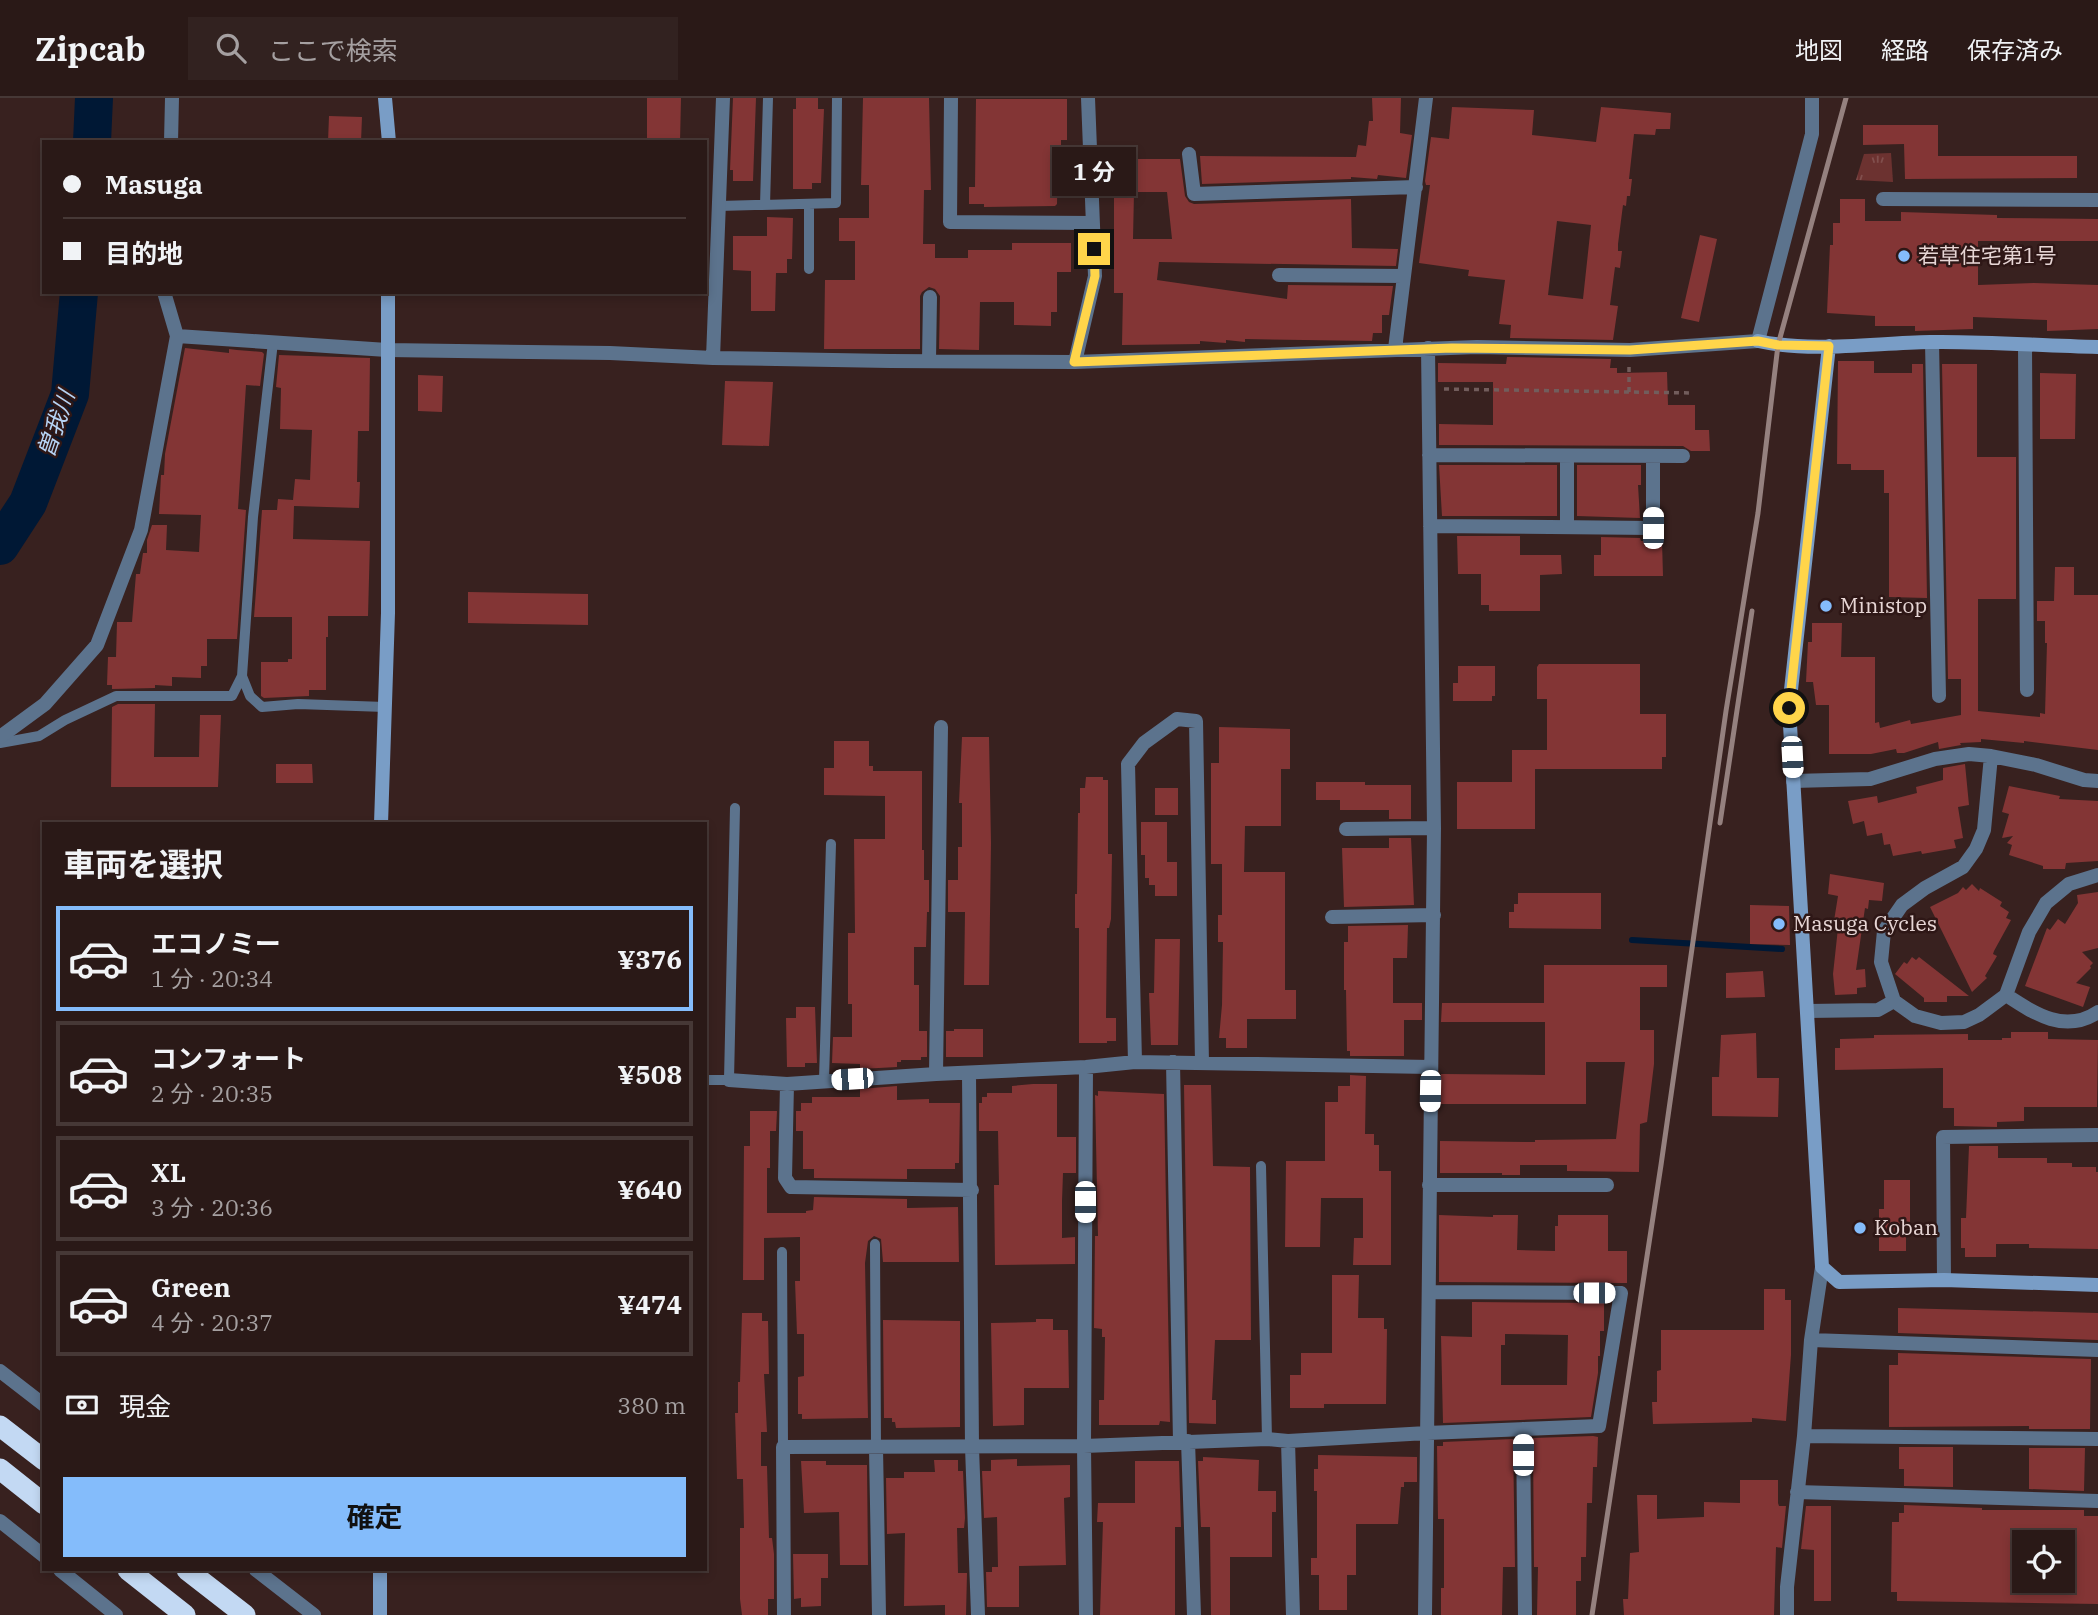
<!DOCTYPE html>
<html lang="ja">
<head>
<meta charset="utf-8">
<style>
  body { margin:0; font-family:"IBM Plex Serif","Noto Sans JP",serif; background:#322220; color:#f1f3f6; height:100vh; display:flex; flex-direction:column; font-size:26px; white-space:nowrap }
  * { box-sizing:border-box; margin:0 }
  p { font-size:23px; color:#a5a0a1 }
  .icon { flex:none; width:38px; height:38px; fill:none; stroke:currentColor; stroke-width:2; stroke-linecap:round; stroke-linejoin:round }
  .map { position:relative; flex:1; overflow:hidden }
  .details { position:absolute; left:42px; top:724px; width:665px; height:749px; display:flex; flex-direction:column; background:#2a1917; border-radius:0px; box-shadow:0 4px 10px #0003,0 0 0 2px #463836 }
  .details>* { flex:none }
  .top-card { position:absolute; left:42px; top:42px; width:665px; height:154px; border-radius:0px; box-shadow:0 4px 10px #0003,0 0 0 2px #463836; display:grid; align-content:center; height:154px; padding:0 21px; background:#2a1917 }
  .buttons { position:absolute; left:2012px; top:1432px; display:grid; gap:14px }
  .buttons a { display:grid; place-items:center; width:63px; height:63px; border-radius:0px; background:#2a1917; box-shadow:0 4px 10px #0003,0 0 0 2px #463836; font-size:35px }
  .end { position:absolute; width:32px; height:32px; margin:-16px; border:9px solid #ffd54a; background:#111; box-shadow:0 0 0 4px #111 }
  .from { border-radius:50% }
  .bubble { position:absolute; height:49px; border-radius:0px; background:#2a1917; box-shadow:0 4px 10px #0003,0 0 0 2px #463836; font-size:23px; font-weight:700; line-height:49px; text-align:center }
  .car { position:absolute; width:21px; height:42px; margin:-21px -10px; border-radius:9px; box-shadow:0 0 5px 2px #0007; background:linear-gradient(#fff 24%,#345 0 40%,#fff 0 76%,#345 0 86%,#fff 0) }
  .top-card b { display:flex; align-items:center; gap:24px; height:66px; font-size:26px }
  .top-card b+b { border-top:2px solid #463836 }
  .top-card i { width:18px; height:18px; background:#f1f3f6 }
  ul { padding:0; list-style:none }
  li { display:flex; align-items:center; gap:21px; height:105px; margin:0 14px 10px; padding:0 7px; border:4px solid #463836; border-radius:0px }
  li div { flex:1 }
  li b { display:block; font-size:26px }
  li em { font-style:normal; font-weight:700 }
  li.on { border-color:#84bcfb }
  li>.icon { width:63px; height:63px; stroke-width:1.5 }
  h2 { padding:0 21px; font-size:32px; line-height:84px }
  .pay { display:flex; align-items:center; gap:18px; height:77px; padding:0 21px; font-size:26px }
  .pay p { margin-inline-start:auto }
  .primary-button { display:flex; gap:14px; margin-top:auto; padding:14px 21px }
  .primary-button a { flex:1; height:80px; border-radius:0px; background:#84bcfb; color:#111; font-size:28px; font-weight:700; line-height:80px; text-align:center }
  header { display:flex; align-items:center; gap:42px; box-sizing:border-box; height:98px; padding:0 35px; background:#2a1917; border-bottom:2px solid #463836 }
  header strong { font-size:33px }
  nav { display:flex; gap:38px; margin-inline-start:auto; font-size:24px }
  .search { width:490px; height:63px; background:#322220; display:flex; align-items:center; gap:18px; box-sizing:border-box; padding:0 24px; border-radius:0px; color:#a5a0a1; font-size:26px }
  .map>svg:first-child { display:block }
</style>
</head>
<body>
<header>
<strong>Zipcab</strong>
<div class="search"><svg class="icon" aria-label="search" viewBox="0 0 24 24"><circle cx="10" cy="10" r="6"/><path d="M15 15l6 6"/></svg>ここで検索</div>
<nav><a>地図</a><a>経路</a><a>保存済み</a></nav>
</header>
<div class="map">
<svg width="2098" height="1517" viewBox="0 0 2098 1517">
  <defs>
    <pattern id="park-tufts" width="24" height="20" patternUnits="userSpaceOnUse" patternTransform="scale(1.75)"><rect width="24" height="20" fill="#6c3230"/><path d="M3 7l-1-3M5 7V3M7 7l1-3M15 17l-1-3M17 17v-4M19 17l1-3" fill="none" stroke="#814f4d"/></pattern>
  </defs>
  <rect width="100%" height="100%" fill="#38211f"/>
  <!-- park -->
  <path fill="url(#park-tufts)" d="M1891 55 1893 84 1856 82 1864 56Z"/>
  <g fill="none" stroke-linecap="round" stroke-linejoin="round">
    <!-- stream -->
    <path stroke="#001835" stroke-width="6" d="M1632 842 1782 851"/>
    <!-- river -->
    <path stroke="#001835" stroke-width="38" d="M92 44 94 0
      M0 448 28 405 70 296 79 194"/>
  </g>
  <!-- building -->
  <path fill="#833535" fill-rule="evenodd" d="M647 0H681L680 44H647Z
    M733 0H756L753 83H733V72H730Z
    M796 0H818V11H824L821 85H812V91H793V11H796Z
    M863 0H929L931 92H924L923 146H935V160H968V152H1012V145H1071V174H1057V214H1051V228L1014 227V204H980L979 252 939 251 940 198 935 191 929 189 922 194 920 198V251H824L825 182H855V143H839V120H869V87H861Z
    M1372 0H1401L1400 35 1412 37 1406 80 1378 77 1377 81 1351 79V81L1202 86 1200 58 1356 59 1358 47 1366 48 1369 23H1373Z
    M976 1H1067V42H1061V53H1058L1057 106 1055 108 984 109V106H969V89H975Z
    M1452 9 1534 12 1532 37 1596 44 1601 9 1671 15 1670 31H1656L1655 37 1634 36 1629 81H1632L1630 98H1627L1626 108 1623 107 1618 146V153H1622L1620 170 1615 169 1610 207 1618 208 1613 242 1510 240 1511 227 1499 226 1505 182 1468 178 1469 172 1419 165 1430 87H1426L1425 83 1431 39 1449 41ZM1557 123 1591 127 1583 201 1548 197Z
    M329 18 362 19 361 44H328Z
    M1863 27H1938V58H2077V80L1905 81 1904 46 1863 47Z
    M1114 61H1180L1185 98 1189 104 1194 106 1351 101 1352 150 1398 151 1396 168 1159 164 1157 182 1287 201 1288 187 1393 188 1389 217H1382V235H1373L1372 243 1245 241V244L1226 242V245L1200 243V246L1122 247 1123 195H1114ZM1134 94H1167L1172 141H1133Z
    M1840 101H1865V123H1901V114L1997 117V120L2098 121V143H1978V187L2034 185 2098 187V231L2047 233V222L1973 219V231L1915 233V228H1875V218L1827 215 1830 147H1833V125H1840Z
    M767 119 793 120 792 161H787V175H776L775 213H751V173L733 172V138H767Z
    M1700 137 1717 141 1699 224 1681 220Z
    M185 250 229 255V251L237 252 262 254 264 256 260 288 246 287 238 411 246 412 237 541H207V568H201V580L172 579V588L155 587V590L112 591V587H107L108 559H116L117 524H132L136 476H140L143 455H147V442L152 427H167L166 452 199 454 201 417 159 416 161 377H164L165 356Z
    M279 257 370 260 369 333H358L357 384H360L359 410 294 408 293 441 370 443 368 518H328V539H326V592H309V598L264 600 261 598V564H288V561H292V519H254L262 412H277L278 401 293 402 295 381 310 382 312 332 280 331 281 290 276 289Z
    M1507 259 1611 261 1610 270H1617V275L1667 274 1668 307H1695V332H1709L1710 353H1691L1683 348 1439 347V326L1493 327V284H1438V265L1506 266Z
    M1838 263H1874V275H1912V266H1923L1927 500 1889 499V395H1884V372H1851V366H1837Z
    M1942 266H1977V359H2016V501H1978V613L2040 619V615L2045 616 2047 545H2045V523H2037V503H2054L2055 469H2074V497H2098V652L2024 643V645L1981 641V644L1960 645 1961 647 1939 651 1938 644 1904 655H1897L1896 651 1871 656H1829V607H1816L1813 584H1806L1808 544H1812V525H1842L1841 559H1875V625L1879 624 1880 630 1910 622 1911 626 1961 617V581H1948Z
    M2040 275 2076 276 2075 341H2040Z
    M418 277 443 278 442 314 418 313Z
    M725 283 773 284 769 348 722 347Z
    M1439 367H1557V418H1442Z
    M1577 367H1641V387H1638L1640 420 1577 418Z
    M1457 438H1520V457H1561L1562 476 1540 477V513H1489V507H1481V476H1458Z
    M1601 439 1640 440 1641 443H1662L1663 478H1594V457H1601Z
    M468 494 588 496V527L468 525Z
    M1539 566H1640V616H1666V659H1662V671H1535V731H1457V684H1512V652H1547V601H1537V569Z
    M1458 568H1495V598H1492V603H1453V585H1458Z
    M118 606H155L154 659H199L200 617H221L218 689H111L112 609Z
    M1219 629 1290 631V671H1281V728H1245L1244 774H1285V892H1296V921H1247V950H1226V940H1219L1222 907 1223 844H1218V817H1222V766H1211V665H1219Z
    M962 639H989L991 745 989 887H964L965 814H948V782H958V749H962V705H959Z
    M834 643H869V668H873V673H922V752H924V782H929V814H927L926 849H914V887H919V933H927V959H921V962H901V964H897V969L860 971V966L832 965 833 939H852V906H848V835H855L854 741H885V698L824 697V670H834Z
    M276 666H312L313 685H276Z
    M1965 666 1969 707 1958 709 1963 740 1954 742 1956 750 1922 756 1921 753 1893 758 1890 746 1884 747 1882 735 1867 738 1864 723 1853 726 1848 703 1877 698 1878 705 1917 695 1916 689 1943 682V670Z
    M1086 679H1103V682H1108V756H1112L1111 821 1109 830H1107L1106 920H1116V943H1107V945H1079V830H1075V796H1077L1078 715H1080V690H1085Z
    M1316 684H1365V687H1411V721H1389V712H1340V702H1316Z
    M2009 688 2060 698 2059 701 2098 703V763L2066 765 2065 771H2043V768L2009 757 2012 747 2007 745 2013 738 2002 740 2009 716 2002 714Z
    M1155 690H1178V717H1155Z
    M1141 724H1167V764H1177V798H1155V787H1149V780H1145V757H1141Z
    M1389 740H1411L1414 807 1344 809 1342 750H1389Z
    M1830 776 1884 785 1882 803 1869 802 1868 811 1865 810 1856 872 1865 871 1866 889 1857 890V896L1835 897 1833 876 1838 830 1833 829 1838 798 1828 796Z
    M1972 786 1979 793 1980 790 2002 804 2000 808 2009 814 2006 820 2011 822 1994 853 1993 856 1997 858 1985 878 1987 880 1972 894 1930 809 1958 795 1963 789 1966 792Z
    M2098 794V850L2082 854 2093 865 2090 868 2091 870 2076 885 2090 889 2083 909 2025 888 2047 830 2050 832 2058 821 2065 826 2078 805 2077 797Z
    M1518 795H1601V831L1509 830V814H1514V806H1518Z
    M1750 807 1789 808 1790 847 1750 846Z
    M1408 827 1407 860H1393V905H1422V922H1404V958H1350V953H1347L1346 892H1344V844H1348V828Z
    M1155 841H1180L1178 947H1151L1149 895H1154Z
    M1912 859 1916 862 1919 859 1969 898H1947V904H1924V900L1895 876 1904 864 1907 866Z
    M1544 867H1667V889H1640V932H1654V966L1647 1024 1640 1026 1639 1074 1567 1073V1067H1520V1077H1502V1075H1440V1043L1535 1044V1042L1616 1041 1625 964H1586V1006H1441V976L1545 977V924H1441L1442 905H1544Z
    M1763 873 1765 899 1726 900V875Z
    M796 909H815L817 965H805V969H787L786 920H796Z
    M954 931H983V959H946V933H954Z
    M2011 934H2048V941L2098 942 2097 1009H2024V1023L1997 1024V1029L1954 1028V1010H1943V970L1835 972V950H1840V941L1874 940V937L1968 936V942H2002V940H2011Z
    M1756 935 1757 980H1779L1778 1019 1712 1018V979H1719L1721 937Z
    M1350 977 1366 978 1365 1036H1374V1047H1379V1073H1391V1167H1353L1354 1140H1363V1100H1321L1320 1149H1285L1286 1063H1325V1004H1338V988H1350Z
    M1033 986H1057V1039H1076V1075H1063L1062 1103V1140L1075 1139V1166L995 1167 994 1087H999L998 1033H979V1005H982V999H987V995H1012V988Z
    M1184 987H1211L1213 1068 1250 1069 1251 1242H1215L1212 1302H1216V1326L1189 1325Z
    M897 988V1002L929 1001V1005H960L959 1065H955V1071H907V1081L814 1080V1071H803V1033H796V1013H801V1005H812V999H860V991Z
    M1098 993 1164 996 1170 1324 1160 1323 1159 1327H1099V1302H1104L1105 1239H1102V1231L1094 1230 1095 1138H1098L1095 997 1098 998Z
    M750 1013H777L776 1033H770V1070H767V1115H806V1113L813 1112 814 1099 907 1101V1110L958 1109 959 1164H883L881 1141 874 1138 868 1143 865 1165 868 1320 802 1321V1316H798V1279L804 1278V1236H797L795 1183H800V1139L764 1140V1182H743L744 1048H750Z
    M1969 1048H1998V1060H2047V1065H2072V1069H2096V1074H2098V1151L2029 1150V1146H1996V1159H1965V1150H1961V1120H1966Z
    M1884 1082H1910V1130H1906V1153H1879V1111H1884Z
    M1439 1117 1493 1119V1117H1518L1517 1152 1555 1153V1128H1558V1117H1608V1153H1627V1185L1439 1184Z
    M1332 1177H1359L1358 1220H1384V1231H1387L1386 1306H1324V1310H1290V1277H1301V1255H1332Z
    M1764 1191H1785V1202H1791V1257L1786 1323 1752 1320V1324L1653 1326 1652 1304H1657V1273L1661 1272V1232H1764Z
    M1472 1204 1604 1205V1233H1600V1258H1598V1275L1591 1319 1443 1325 1441 1238 1472 1239ZM1505 1236 1568 1237 1567 1287H1501V1247H1505Z
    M1898 1210 2098 1215V1242L1898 1235Z
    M742 1215H762V1223H768L769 1276H764L767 1334H761V1368H767L769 1440H772L774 1456V1501H768V1517H742L740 1501V1430H744L743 1381H737L735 1315H738V1284H740Z
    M1036 1221H1053V1232H1068L1069 1290H1024V1327L993 1328 991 1225 1036 1224Z
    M883 1222 960 1223V1329L896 1330 895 1324H892V1320H884Z
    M1898 1255 2091 1261 2090 1331H2029V1328L1889 1329V1267H1898Z
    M1593 1338 1598 1339 1597 1369H1593L1592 1405H1587L1586 1459H1581V1483H1576V1517H1537L1538 1469H1534L1533 1340Z
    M1513 1341 1515 1469H1503L1502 1517H1441V1490H1444V1421H1438L1437 1348H1443V1344Z
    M1899 1349H1953V1389L1904 1388V1371H1899Z
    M2029 1350H2085L2084 1393 2029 1391Z
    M1318 1357 1417 1359V1384H1404V1389H1401L1398 1426H1356V1477H1347V1512H1319V1477H1311V1460H1317V1393H1314V1371H1318Z
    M1203 1359 1259 1362 1258 1393H1276V1414H1272V1459H1230V1517H1211L1210 1429H1201L1198 1363H1203Z
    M1017 1361V1368L1070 1367V1399L1064 1400 1066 1467 1019 1468V1509H987L986 1474H992V1469H998L997 1419 984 1420 982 1373H991V1362Z
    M934 1362H958V1373H963L965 1420 964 1430H957L958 1475H967L966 1517H945V1507L904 1508 905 1435 887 1436 886 1380H904V1374H935Z
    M801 1363H826V1367H867L868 1467H840L839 1414 804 1415Z
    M1135 1363H1179L1181 1429H1175V1517H1100L1103 1424H1097L1098 1405H1135Z
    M1740 1382H1778V1405L1779 1408H1786L1782 1450 1776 1449 1774 1517H1624L1623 1501H1628L1630 1455 1639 1454 1637 1397H1657V1421L1704 1419V1404L1740 1405Z
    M1904 1407 1982 1410V1412H2084V1418H2098V1506L1897 1503V1494H1891L1892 1424H1899V1415H1904ZM2025 1440H2063V1482H2025Z
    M1806 1408H1831V1503H1814V1452L1801 1451Z
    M793 1456H828V1480H821V1508L801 1509V1500L794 1501Z"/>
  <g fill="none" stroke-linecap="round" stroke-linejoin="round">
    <!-- path -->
    <path stroke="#725d5c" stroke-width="3.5" stroke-dasharray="5 5" stroke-linecap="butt" d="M1444 291 1693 295
      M1629 294V268"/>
    <!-- lane -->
    <path stroke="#5c738d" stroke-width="10" d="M809 106V171
      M765 107 768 0
      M719 108 836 105 837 0
      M242 578 250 598 262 609 298 606 385 609
      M0 645 39 638 65 622 116 598H232L242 578 253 419 273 244
      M705 982H729L735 710
      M824 982 831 746
      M1261 1068 1267 1341
      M875 1146 876 1350
      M782 1154 783 1349"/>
    <!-- street -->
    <path stroke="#5c738d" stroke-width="14" d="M951 0 950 124 1093 125
      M171 44 172 0
      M1189 56 1194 96 1416 89
      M1883 101 2098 102
      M1279 177 1404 178
      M177 238 387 252 610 255 713 260 890 263 1075 264 1477 249 1630 252 1758 243 1812 36V0
      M1932 244 1939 598
      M2025 247 2027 592
      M1395 251 1426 0
      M713 260 723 0
      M929 262 930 199
      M1075 264 1095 178 1088 0
      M1429 357 1683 358
      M1567 358V429
      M1430 428 1653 430V358
      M0 639 45 606 97 547 141 432 177 238 164 194
      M1991 658 1984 732 1976 751 1963 769 1925 790 1902 807 1884 833 1881 864 1894 903 1915 918 1941 925 1964 924 1979 917 2006 897 2029 834 2046 805 2069 786 2098 777
      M1793 683 1870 681 1935 661 1969 656 1991 658 2036 667 2084 682 2098 683
      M1346 731 1434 730
      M1332 819 1434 817
      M2006 897C2035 916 2065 936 2098 914
      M1808 913 1878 912 1894 903
      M1135 964 1128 666 1144 645 1177 621 1196 623 1202 965
      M1173 964 1180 1344
      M1086 969 1084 1348 1086 1517
      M936 976 941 629
      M969 976 972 1349 978 1517
      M729 982 787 986 936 976 1086 969 1135 964 1431 969
      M787 986 785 1080 791 1089 972 1092
      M1429 1087H1607
      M1944 1182 1943 1039 2098 1037
      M1811 1242 2098 1252
      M0 1273 44 1307
      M1523 1331 1525 1517
      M1804 1338 2098 1341
      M1188 1343 1194 1517
      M1288 1343 1293 1517
      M876 1350 879 1517
      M1797 1394 2098 1403
      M0 1423 44 1458
      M60 1472 116 1517
      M256 1472 314 1517
      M784 1517 783 1349 1084 1348 1267 1341 1288 1343 1427 1335 1599 1328 1621 1195 1430 1194
      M1425 1517 1434 730 1428 250
      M1787 1517V1489L1804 1338 1811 1242 1822 1169"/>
    <!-- secondary -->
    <path stroke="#799dc6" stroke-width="14" d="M385 0 389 44
      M1758 243C1814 255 1873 245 1930 244 1986 243 2042 248 2098 249
      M1829 248 1789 610 1822 1169 1839 1184 1944 1182 2098 1187
      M381 726 388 515V194
      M380 1472V1517"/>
    <!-- highway -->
    <path stroke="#c3d9f3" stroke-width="21" d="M0 1328 44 1362
      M0 1371 44 1406
      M128 1472 185 1517
      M187 1472 245 1517"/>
    <!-- rail -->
    <path stroke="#95817f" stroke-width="5" d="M1720 725 1752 513
      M1592 1517 1661 1067 1726 613 1758 415 1778 247 1846 0"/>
  </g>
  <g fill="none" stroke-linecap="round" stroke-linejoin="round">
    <!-- route -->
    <path stroke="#ffd54a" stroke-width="9" d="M1094 151 1095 178 1074 264 1452 250 1630 252 1758 243 1778 247 1829 248 1789 610"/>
  </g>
  <!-- markers -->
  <g fill="#84bcfb" stroke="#2e1716" stroke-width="2.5">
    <circle cx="1904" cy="158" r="7"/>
    <circle cx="1826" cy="508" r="7"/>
    <circle cx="1779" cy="826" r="7"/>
    <circle cx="1860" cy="1130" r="7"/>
  </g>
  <g text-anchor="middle" stroke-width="5" stroke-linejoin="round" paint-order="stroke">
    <!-- poi labels -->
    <g font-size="21" fill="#e7d6d5" stroke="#2e1716" text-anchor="start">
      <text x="1918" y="165">若草住宅第1号</text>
      <text x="1840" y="515">Ministop</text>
      <text x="1793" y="833">Masuga Cycles</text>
      <text x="1874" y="1137">Koban</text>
    </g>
    <!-- water labels -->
    <g font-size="23" font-style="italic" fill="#b6d3f4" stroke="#2e1716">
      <text transform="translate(56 326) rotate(-71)" y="8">曽我川</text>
    </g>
  </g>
</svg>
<div class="buttons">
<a><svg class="icon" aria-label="locate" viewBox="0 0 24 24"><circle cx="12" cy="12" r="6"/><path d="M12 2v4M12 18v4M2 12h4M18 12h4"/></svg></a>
</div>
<i class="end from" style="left:1789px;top:610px"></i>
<i class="end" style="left:1094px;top:151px"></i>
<div class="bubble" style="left:1052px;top:49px;width:84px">1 分</div>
<i class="car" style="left:1653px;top:430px;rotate:0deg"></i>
<i class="car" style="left:1792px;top:659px;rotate:177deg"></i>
<i class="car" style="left:852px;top:981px;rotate:266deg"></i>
<i class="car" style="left:1430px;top:993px;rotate:181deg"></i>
<i class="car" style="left:1085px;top:1104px;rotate:180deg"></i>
<i class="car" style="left:1594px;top:1195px;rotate:90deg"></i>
<i class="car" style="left:1523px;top:1357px;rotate:0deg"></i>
<div class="top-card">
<b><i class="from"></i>Masuga</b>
<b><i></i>目的地</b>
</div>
<section class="details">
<h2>車両を選択</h2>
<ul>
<li class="on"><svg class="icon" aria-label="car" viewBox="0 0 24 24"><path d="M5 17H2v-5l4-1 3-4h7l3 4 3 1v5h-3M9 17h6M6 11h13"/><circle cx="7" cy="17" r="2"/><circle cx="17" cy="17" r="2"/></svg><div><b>エコノミー</b><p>1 分 · 20:34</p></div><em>¥376</em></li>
<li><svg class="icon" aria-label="car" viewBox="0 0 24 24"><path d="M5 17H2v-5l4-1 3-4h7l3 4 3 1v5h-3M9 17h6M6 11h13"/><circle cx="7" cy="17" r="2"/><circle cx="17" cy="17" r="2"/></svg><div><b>コンフォート</b><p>2 分 · 20:35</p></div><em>¥508</em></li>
<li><svg class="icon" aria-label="car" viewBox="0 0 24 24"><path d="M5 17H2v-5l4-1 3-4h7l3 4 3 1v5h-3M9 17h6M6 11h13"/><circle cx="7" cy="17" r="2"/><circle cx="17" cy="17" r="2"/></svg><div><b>XL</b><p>3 分 · 20:36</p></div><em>¥640</em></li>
<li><svg class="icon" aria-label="car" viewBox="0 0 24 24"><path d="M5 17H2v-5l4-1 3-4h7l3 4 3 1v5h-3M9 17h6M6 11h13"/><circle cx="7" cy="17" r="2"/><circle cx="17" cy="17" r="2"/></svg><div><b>Green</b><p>4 分 · 20:37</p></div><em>¥474</em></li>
</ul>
<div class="pay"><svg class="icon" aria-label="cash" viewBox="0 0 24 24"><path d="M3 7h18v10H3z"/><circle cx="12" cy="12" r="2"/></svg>現金<p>380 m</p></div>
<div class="primary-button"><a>確定</a></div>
</section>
</div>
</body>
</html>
